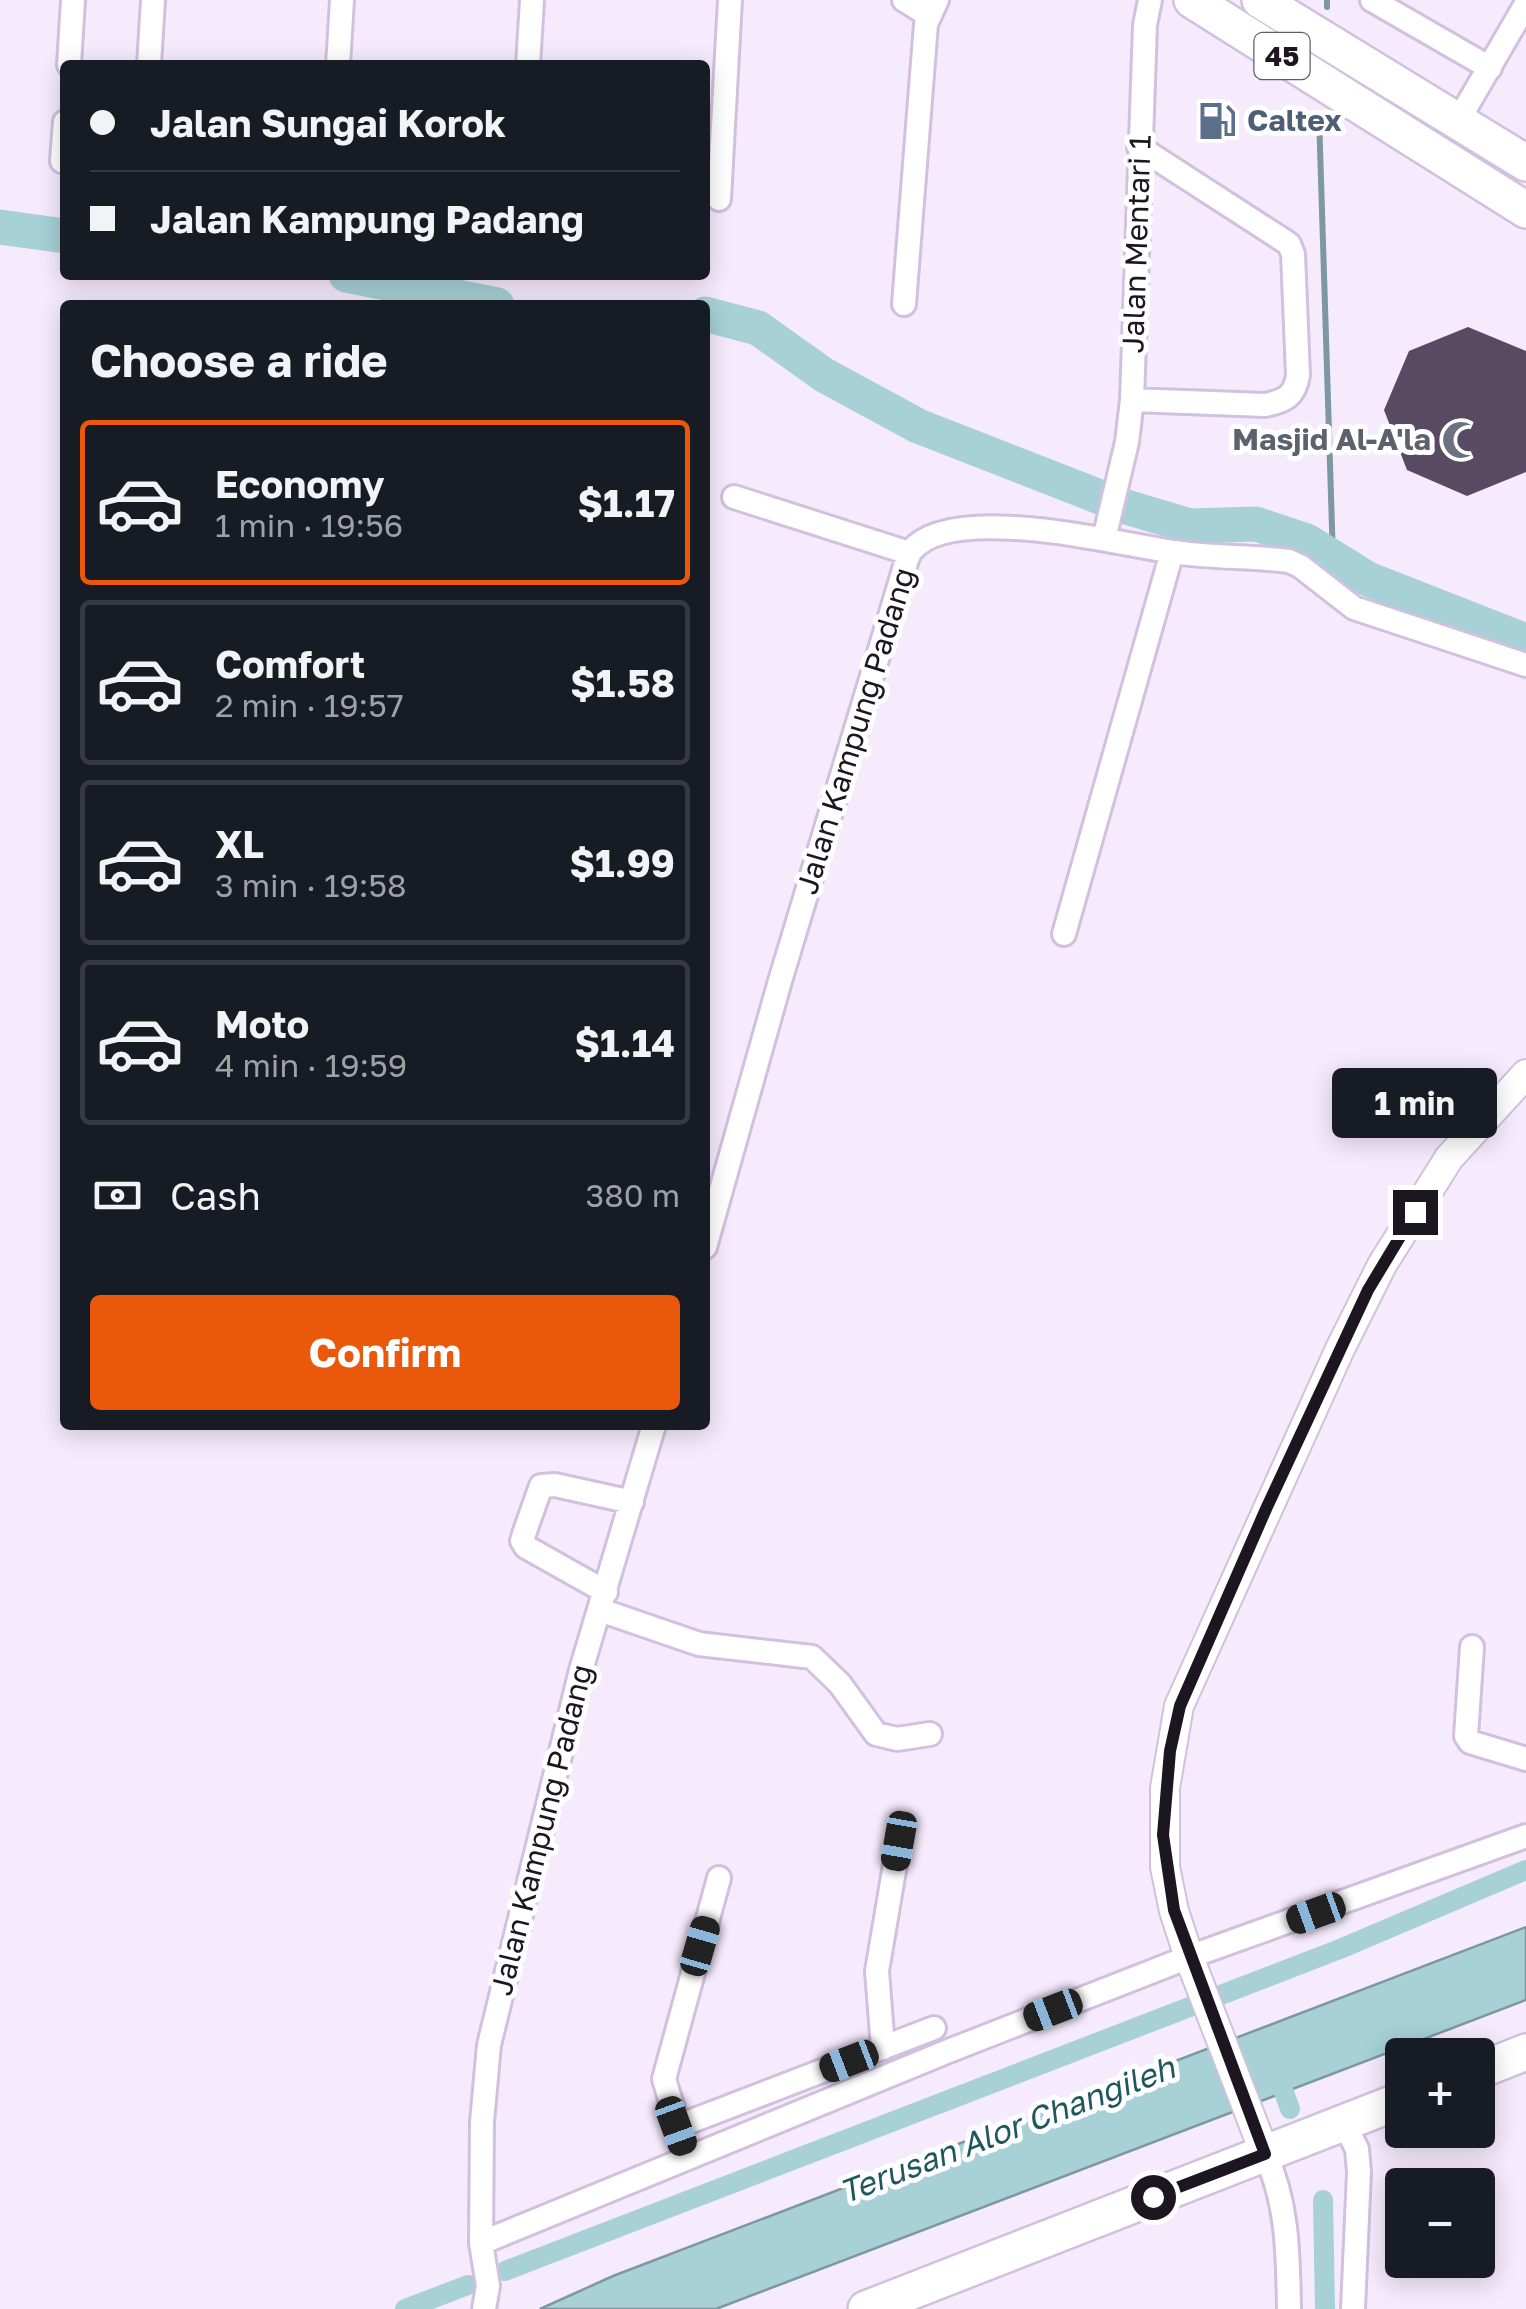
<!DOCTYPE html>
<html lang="en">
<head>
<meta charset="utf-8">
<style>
  body { margin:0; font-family:"Golos Text",sans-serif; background:#242831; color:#f1f3f6; height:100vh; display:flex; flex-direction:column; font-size:38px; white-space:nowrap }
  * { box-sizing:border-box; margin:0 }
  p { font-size:32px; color:#9ea1a6 }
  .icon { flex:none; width:55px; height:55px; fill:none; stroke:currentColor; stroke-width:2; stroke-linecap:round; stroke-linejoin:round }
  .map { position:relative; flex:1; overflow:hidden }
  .sheet { position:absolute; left:60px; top:300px; width:650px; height:1130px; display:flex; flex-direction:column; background:#171b24; border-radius:10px; box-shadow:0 5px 25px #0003 }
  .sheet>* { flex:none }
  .hud { position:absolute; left:60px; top:60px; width:650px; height:220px; border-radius:10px; box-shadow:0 5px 25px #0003; display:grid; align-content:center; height:220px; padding:0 30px; background:#171b24 }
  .controls { position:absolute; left:1385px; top:2038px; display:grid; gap:20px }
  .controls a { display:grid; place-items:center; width:110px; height:110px; border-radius:10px; background:#171b24; box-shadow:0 5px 25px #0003; font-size:50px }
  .end { position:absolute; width:45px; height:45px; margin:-22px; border:12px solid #1c1620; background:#fff; box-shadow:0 0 0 5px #fff }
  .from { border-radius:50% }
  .bubble { position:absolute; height:70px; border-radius:10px; background:#171b24; box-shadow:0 5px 25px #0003; font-size:32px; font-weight:700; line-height:70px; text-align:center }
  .car { position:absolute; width:30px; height:60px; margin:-30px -15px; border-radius:12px; box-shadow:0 0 8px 2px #0007; background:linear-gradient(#222 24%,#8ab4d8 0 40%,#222 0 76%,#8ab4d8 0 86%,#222 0) }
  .hud b { display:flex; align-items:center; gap:35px; height:95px; font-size:38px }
  .hud b+b { border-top:2px solid #363941 }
  .hud i { width:25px; height:25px; background:#f1f3f6 }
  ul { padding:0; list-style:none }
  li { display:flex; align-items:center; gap:30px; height:165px; margin:0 20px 15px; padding:0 10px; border:5px solid #363941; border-radius:10px }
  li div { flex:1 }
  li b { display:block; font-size:38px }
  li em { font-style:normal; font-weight:700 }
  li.selected { border-color:#ea580c }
  li>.icon { width:90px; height:90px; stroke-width:1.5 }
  h2 { padding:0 30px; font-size:45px; line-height:120px }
  .pay { display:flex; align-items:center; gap:25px; height:110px; padding:0 30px; font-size:38px }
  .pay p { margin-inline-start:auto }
  .action { display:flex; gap:20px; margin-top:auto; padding:20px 30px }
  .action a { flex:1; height:115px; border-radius:10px; background:#ea580c; color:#fff; font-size:40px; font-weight:700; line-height:115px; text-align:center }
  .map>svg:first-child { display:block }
</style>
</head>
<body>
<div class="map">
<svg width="1526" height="2309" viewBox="0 0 1526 2309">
  <rect width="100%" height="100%" fill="#f6ebfd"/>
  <!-- water -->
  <path fill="#a7d0d7" stroke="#7d98a0" stroke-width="2.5" d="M1526 1927V2000L716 2309H540L613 2276Z"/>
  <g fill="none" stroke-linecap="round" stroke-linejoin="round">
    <!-- stream -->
    <path stroke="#7d98a0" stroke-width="6" d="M1327 7V0
      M1319 116 1333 559"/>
    <!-- canal -->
    <path stroke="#a7d0d7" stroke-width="20" d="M1275 2067 1290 2109
      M1323 2200 1325 2309
      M505 2271 1340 1949 1526 1870
      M405 2309 468 2285"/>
    <!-- river -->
    <path stroke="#a7d0d7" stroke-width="35" d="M0 227 65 236
      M346 275 497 305
      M705 314 758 328 824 375 918 426 1123 506 1190 526 1256 524 1307 541 1368 579 1526 641"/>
  </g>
  <!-- building -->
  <path fill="#594a63" d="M1468 327 1526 351V472L1467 496 1407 470 1384 410 1409 351Z"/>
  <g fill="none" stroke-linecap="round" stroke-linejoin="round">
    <!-- minor casing -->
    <g stroke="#d2c1de" stroke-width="28">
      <path id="minor" d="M904 0 928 15
        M1372 0 1490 68
        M69 65 73 0
        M149 65 153 0
        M338 65 342 0
        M528 65 532 0
        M1458 121 1526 4
        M62 161 65 122
        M719 199 730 0
        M904 304 926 24 937 0
        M1132 400 1265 405C1285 401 1295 396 1298 375L1293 254 1289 244 1139 147
        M734 497 909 553
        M1104 539 1127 442 1132 400 1145 25 1150 0
        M1064 934 1172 552
        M705 1247 780 981 903 573C905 566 907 557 911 551 951 501 1118 544 1174 552 1212 558 1251 556 1289 561L1300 566 1354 608 1526 665
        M606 1592 526 1547 522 1541 524 1534 541 1486 555 1485 632 1502
        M600 1610 699 1644 812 1657 840 1684 876 1734 897 1739 930 1734
        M1472 1647 1466 1736 1470 1742 1526 1759
        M883 2048 877 1971 899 1841
        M1344 2123 1357 2149 1359 2172 1353 2309
        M676 2127 934 2028
        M1265 2154C1288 2203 1288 2255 1289 2309
        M688 2158 664 2079 719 1878
        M481 2243 951 2050 1189 1957 1526 1836
        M484 2309 488 2286 481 2243 482 2122 489 2045 581 1670 654 1425"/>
    </g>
    <!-- tertiary casing -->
    <g stroke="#d2c1de" stroke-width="32">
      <path id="tertiary" d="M1265 2154 1189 1957 1174 1911 1165 1867V1788L1179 1706 1340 1349 1382 1265 1449 1158 1526 1074"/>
    </g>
    <!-- primary casing -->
    <g stroke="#d2c1de" stroke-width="40">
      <path id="primary" d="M1478 2071 1526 2052
        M866 2309 1402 2100"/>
    </g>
    <!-- trunk casing -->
    <g stroke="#d2c1de" stroke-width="40">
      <path id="trunk" d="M1192 0 1526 210
        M1260 0 1526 163"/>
    </g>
    <!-- minor -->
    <use href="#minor" stroke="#fff" stroke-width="22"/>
    <!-- tertiary -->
    <use href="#tertiary" stroke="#fff" stroke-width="28"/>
    <!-- primary -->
    <use href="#primary" stroke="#fff" stroke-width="35"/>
    <!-- trunk -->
    <use href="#trunk" stroke="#fff" stroke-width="35"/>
  </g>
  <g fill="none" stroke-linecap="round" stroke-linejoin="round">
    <!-- route -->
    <path stroke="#1c1620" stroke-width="12" d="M1153 2197 1265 2154 1174 1910 1163 1835 1170 1751 1180 1706 1266 1509 1368 1290 1415 1212"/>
  </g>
  <!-- icons -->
  <defs>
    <g id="fuel-bare" transform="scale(3)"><path d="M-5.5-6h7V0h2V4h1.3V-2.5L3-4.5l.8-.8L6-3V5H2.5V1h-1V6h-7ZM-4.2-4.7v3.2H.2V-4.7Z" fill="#5c6f8a" stroke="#fff" stroke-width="2.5" paint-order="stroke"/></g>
    <g id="mosque-bare" transform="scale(3)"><path d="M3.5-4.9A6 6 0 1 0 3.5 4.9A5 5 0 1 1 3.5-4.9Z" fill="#6b7280" stroke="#fff" stroke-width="2.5" paint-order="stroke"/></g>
  </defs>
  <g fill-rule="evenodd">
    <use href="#fuel-bare" x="1217" y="121"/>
    <use href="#mosque-bare" x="1461" y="440"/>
  </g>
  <g text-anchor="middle" stroke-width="10" stroke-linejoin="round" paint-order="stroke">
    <!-- shield labels -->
    <rect fill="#fff" stroke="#605c63" stroke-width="2.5" x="1254.5" y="33" width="55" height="46" rx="8"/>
    <g font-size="28" font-weight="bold" fill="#1c1620">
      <text x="1282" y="66">45</text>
    </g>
    <!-- service labels -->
    <g font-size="30" font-weight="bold" fill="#4e5e75" stroke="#fff" text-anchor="start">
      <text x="1247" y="131">Caltex</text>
    </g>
    <!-- street labels -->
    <g font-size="30" fill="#1c1620" stroke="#fff">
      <text transform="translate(1137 244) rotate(-88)" y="10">Jalan Mentari 1</text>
      <text transform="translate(856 731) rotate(-73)" y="10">Jalan Kampung Padang</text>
      <text transform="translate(542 1830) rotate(-76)" y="10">Jalan Kampung Padang</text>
    </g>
    <!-- worship labels -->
    <g font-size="30" font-weight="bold" fill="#5b616d" stroke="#fff" text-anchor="end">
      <text x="1431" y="450">Masjid Al-A'la</text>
    </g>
    <!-- water labels -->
    <g font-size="32" font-style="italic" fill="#1e575f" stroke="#fff">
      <text transform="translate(1007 2130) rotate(-21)" y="11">Terusan Alor Changileh</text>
    </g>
  </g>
</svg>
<div class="controls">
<a>+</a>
<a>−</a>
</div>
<i class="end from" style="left:1153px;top:2197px"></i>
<i class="end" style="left:1415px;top:1212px"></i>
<div class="bubble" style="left:1332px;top:1068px;width:165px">1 min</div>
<i class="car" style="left:899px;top:1841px;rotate:190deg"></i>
<i class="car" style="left:1316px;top:1913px;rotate:250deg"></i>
<i class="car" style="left:700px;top:1946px;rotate:16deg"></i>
<i class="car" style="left:1053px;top:2010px;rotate:249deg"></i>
<i class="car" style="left:849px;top:2061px;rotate:249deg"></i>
<i class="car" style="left:676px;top:2126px;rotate:160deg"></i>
<div class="hud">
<b><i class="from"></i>Jalan Sungai Korok</b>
<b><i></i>Jalan Kampung Padang</b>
</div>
<section class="sheet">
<h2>Choose a ride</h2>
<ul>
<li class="selected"><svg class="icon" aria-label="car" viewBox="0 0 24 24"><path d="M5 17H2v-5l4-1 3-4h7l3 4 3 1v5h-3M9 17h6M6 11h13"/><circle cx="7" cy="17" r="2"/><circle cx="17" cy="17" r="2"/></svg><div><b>Economy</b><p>1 min · 19:56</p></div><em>$1.17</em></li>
<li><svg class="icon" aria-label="car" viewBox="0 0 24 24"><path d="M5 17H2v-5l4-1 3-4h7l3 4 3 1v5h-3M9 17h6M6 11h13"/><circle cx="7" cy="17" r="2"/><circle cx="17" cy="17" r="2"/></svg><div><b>Comfort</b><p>2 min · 19:57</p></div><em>$1.58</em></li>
<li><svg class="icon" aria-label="car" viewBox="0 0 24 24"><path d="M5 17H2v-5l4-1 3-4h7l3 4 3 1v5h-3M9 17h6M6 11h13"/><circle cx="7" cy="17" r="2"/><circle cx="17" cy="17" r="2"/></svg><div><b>XL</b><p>3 min · 19:58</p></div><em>$1.99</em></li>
<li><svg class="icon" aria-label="car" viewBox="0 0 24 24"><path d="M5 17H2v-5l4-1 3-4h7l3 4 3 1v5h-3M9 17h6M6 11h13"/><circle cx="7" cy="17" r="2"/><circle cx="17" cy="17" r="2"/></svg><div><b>Moto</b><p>4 min · 19:59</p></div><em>$1.14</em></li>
</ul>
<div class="pay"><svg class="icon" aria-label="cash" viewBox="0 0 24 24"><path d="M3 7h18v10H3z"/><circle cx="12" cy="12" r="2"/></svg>Cash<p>380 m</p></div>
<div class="action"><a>Confirm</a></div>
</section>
</div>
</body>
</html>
